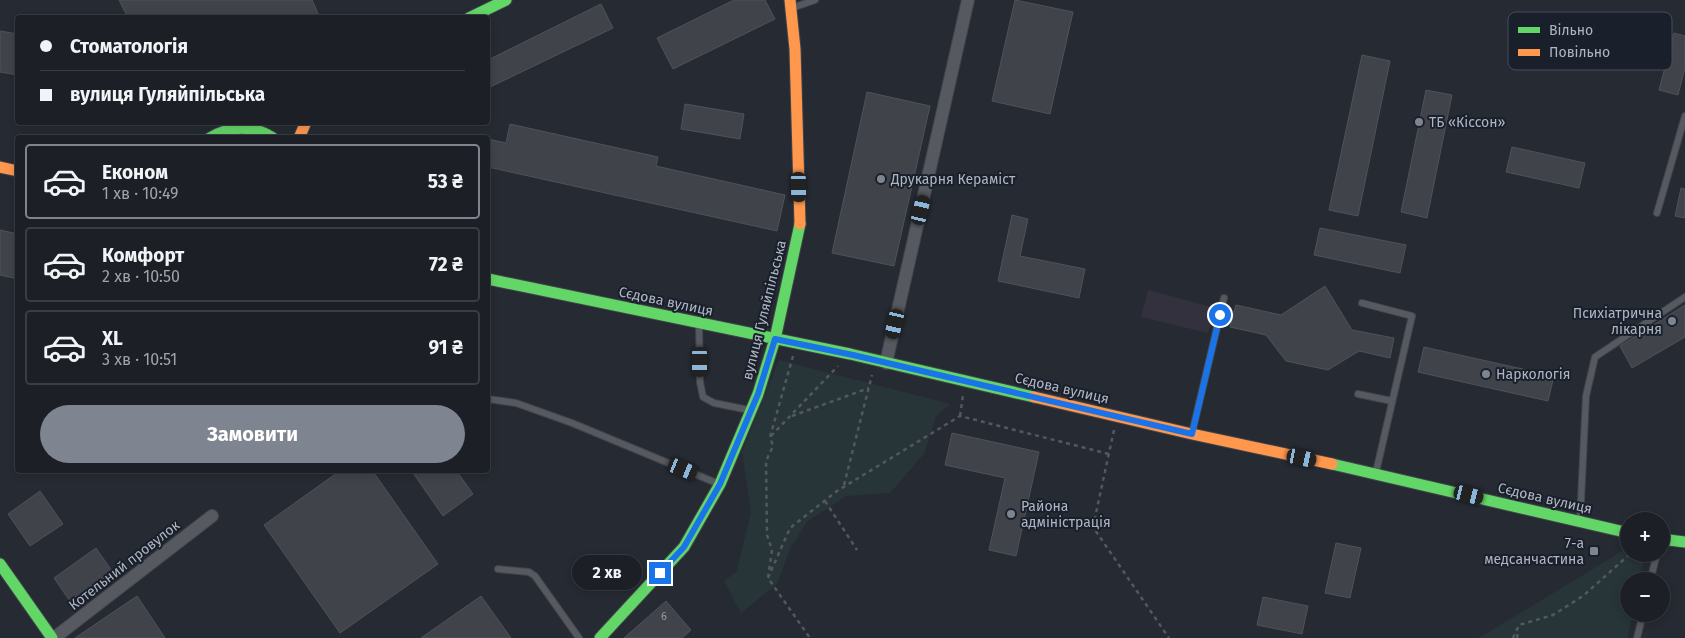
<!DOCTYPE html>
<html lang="uk">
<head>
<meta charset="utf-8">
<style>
  body { margin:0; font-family:"Fira Sans",sans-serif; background:#292d32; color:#f1f3f6; height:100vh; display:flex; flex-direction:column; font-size:19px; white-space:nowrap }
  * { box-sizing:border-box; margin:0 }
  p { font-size:16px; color:#a0a3a7 }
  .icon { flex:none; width:28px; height:28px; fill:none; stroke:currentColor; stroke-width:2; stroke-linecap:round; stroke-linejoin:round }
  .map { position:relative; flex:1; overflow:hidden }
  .panel { position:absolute; left:15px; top:135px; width:475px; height:338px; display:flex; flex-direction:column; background:#1c2026; border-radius:5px; box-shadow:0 2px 8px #0003,0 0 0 1px #3a3e43 }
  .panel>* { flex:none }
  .top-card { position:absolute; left:15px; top:15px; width:475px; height:110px; border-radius:5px; box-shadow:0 2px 8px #0003,0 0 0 1px #3a3e43; display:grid; align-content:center; height:110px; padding:0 25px; background:#1c2026 }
  .fabs { position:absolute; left:1620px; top:512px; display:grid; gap:10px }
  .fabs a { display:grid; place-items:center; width:50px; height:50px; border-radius:50%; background:#1c2026; box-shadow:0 2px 8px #0003,0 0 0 1px #3a3e43; font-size:25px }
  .end { position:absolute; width:22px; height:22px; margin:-11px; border:6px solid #1a73e8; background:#fff; box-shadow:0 0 0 2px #fff }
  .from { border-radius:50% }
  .bubble { position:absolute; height:35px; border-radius:18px; background:#1c2026; box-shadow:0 2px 8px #0003,0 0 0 1px #3a3e43; font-size:16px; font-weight:700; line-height:35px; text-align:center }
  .car { position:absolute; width:15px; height:30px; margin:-15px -8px; border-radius:6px; box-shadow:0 0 4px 1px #0007; background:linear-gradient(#222 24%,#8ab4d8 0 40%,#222 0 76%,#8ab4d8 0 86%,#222 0) }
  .top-card b { display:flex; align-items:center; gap:18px; height:48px; font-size:19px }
  .top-card b+b { border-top:1px solid #3a3e43 }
  .top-card i { width:12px; height:12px; background:#f1f3f6 }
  ul { padding:9px 0 0; list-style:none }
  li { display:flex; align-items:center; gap:15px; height:75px; margin:0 10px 8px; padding:0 15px; border:2px solid #3a3e43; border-radius:5px }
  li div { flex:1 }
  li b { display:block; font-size:19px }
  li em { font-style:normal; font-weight:700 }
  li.on { border-color:#7f8590 }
  li>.icon { width:45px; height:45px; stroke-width:1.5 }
  .button { display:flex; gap:10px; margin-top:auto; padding:10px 25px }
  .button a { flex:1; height:58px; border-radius:30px; background:#7f8590; color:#fff; font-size:20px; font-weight:700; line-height:58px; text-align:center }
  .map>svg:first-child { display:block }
</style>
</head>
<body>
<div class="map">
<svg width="1685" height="638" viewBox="0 0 1685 638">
  <rect width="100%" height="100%" fill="#262a32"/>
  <!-- medical -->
  <path fill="#33313d" d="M1148 290 1215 308 1208 333 1141 317Z"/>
  <!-- green -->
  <path fill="#273538" d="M779 360 951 404 936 416 924 454 890 493 846 496 807 522 790 549 777 584 741 613 724 581 737 571 751 512 742 452Z
    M1629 547V554H1645L1639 581H1629V614H1633L1627 638H1479Z"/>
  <!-- building -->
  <path fill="#40444a" stroke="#4e5259" d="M119 0H312L320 18H128Z
    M734 0H765L775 19 673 69 657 38Z
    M1015 0 1073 12 1050 114 992 101Z
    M601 4 613 28 488 88V60Z
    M0 31 18 34V75L0 72Z
    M1674 33 1685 36V68L1678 95 1659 90Z
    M1362 55 1390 61 1358 216 1329 210Z
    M1426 90 1452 95 1427 218 1401 212Z
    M867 92 930 106 894 266 832 253Z
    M685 104 744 114 740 139 681 129Z
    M510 124 658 157 656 166 785 195 777 231 488 167V139L506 143Z
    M1512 147 1585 163 1579 188 1506 172Z
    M1681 188 1685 189V218L1675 216Z
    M1012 215 1028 219 1020 256 1085 269 1079 298 998 281Z
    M1320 228 1406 245 1400 273 1314 255Z
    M0 230 18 234V279L0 275Z
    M1325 286 1352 330 1394 338 1390 358 1359 351 1328 370 1286 361 1266 335 1230 327 1236 305 1281 315Z
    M1685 305V337L1632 368 1620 346Z
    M1424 347 1554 376 1548 401 1418 372Z
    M952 433 1039 452 1016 556 989 550 1005 478 945 465Z
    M341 470H372L438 564 340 633 264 525Z
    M411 470H456L473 494 443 516Z
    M40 491 63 524 30 546 8 514Z
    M1336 543 1361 548 1350 598 1325 593Z
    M96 548 114 574 72 604 54 578Z
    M137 596 165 638H75Z
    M481 596 511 638H421Z
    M1263 597 1308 606 1302 634 1257 625Z
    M666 601 691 630 682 638H624Z"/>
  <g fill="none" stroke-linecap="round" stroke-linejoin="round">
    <!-- lane casing -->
    <g stroke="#42444a" stroke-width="8">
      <path id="lane" d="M792 8 815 0
        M1657 213 1685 116
        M1362 303 1412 316 1376 472
        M699 323 700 382 703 397 714 403 749 410
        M1358 394 1392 401
        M488 399 516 403 572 423 719 484
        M1192 433 1224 298
        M1580 521 1586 396 1595 357 1685 297
        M498 569 529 572 535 576 579 638
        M1650 581 1657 554
        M1637 638 1643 614"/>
    </g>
    <!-- street casing -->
    <g stroke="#42444a" stroke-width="14">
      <path id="street" d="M886 363 968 0
        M54 638 212 516"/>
    </g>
    <!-- fast casing -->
    <g stroke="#42444a" stroke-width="13">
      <path id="fast" d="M469 18 506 0
        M210 138C231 125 252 125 273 138
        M488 279 850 354 1034 397
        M1332 464 1629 533
        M1661 539 1685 542
        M0 564 52 638
        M600 638 684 547 720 484 758 394 775 339 800 224"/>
    </g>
    <!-- slow casing -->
    <g stroke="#42444a" stroke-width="13">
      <path id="slow" d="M790 0 795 49 800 224
        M299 138 306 122
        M0 167 18 171
        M1034 397 1192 434 1332 464"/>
    </g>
    <!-- path -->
    <path stroke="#54585d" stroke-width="2.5" stroke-dasharray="4 4" stroke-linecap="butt" d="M793 356 770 437 773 446 766 461 767 535 772 550 768 578 810 638
      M792 416 869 388
      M960 416 963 395
      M1114 430 1093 527 1169 638
      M771 436 838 366
      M844 485 872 375
      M825 501 857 550
      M768 578 790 528 837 491 960 416 1109 454
      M1513 638 1519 625 1553 615 1583 596 1630 554
      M1517 638 1518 632"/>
    <!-- lane -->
    <use href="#lane" stroke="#56595f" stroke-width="6"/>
    <!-- street -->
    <use href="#street" stroke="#56595f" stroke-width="12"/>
    <!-- fast -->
    <use href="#fast" stroke="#63d668" stroke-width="11"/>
    <!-- slow -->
    <use href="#slow" stroke="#ff974d" stroke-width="11"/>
  </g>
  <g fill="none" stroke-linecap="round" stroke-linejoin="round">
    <!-- route -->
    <path stroke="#1a73e8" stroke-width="6" d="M660 573 684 547 720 484 758 394 775 339 853 355 1192 434 1220 315"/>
  </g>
  <!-- markers -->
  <g fill="#7f8590" stroke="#1a202b" stroke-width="2">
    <circle cx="1419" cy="122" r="5"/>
    <circle cx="881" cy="179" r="5"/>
    <circle cx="1672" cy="321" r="5"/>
    <circle cx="1486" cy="374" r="5"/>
    <circle cx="1011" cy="514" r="5"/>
    <rect x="1589" y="546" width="10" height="10" rx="2.5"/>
  </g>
  <g text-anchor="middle" stroke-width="4" stroke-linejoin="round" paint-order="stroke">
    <!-- number labels -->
    <g font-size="11" fill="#939aa5">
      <text x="664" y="620">6</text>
    </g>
    <!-- poi labels -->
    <g font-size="14" fill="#afb6c3" stroke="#1a202b" text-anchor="start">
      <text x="1429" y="127">ТБ «Кіссон»</text>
      <text x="891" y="184">Друкарня Кераміст</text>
      <text x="1662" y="318" text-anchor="end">Психіатрична<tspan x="1662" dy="16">лікарня</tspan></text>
      <text x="1496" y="379">Наркологія</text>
      <text x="1021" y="511">Района<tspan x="1021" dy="16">адміністрація</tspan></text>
      <text x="1584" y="548" text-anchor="end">7-а<tspan x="1584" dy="16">медсанчастина</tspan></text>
    </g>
    <!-- street labels -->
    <g font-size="14" fill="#afb6c3" stroke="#1a202b">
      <text transform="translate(666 301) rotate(12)" y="5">Сєдова вулиця</text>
      <text transform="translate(764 310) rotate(-76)" y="5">вулиця Гуляйпільська</text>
      <text transform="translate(1062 388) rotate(13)" y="5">Сєдова вулиця</text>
      <text transform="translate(1545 498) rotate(13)" y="5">Сєдова вулиця</text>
      <text transform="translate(124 565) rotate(-38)" y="5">Котельний провулок</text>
    </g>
  </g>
  <!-- legend -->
  <rect x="1508" y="12" width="164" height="58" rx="8" fill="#1a202b" stroke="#474d59" stroke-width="1"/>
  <rect x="1518" y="27" width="22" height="6" fill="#63d668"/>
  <rect x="1518" y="49" width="22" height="7" fill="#ff974d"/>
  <g font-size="14" fill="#afb6c3">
    <text x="1549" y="35">Вільно</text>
    <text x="1549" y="57">Повільно</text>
  </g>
</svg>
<div class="fabs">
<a>+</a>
<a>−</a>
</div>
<i class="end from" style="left:1220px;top:315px"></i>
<i class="end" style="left:660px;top:573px"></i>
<div class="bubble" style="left:572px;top:555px;width:70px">2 хв</div>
<i class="car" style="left:799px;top:187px;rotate:179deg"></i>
<i class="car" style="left:921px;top:210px;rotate:13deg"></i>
<i class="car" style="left:895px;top:324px;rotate:193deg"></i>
<i class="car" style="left:700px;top:362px;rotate:180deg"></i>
<i class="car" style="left:1302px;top:458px;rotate:102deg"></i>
<i class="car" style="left:683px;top:469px;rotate:112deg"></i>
<i class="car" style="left:1469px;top:495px;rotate:104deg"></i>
<div class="top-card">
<b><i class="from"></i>Стоматологія</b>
<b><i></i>вулиця Гуляйпільська</b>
</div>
<section class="panel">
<ul>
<li class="on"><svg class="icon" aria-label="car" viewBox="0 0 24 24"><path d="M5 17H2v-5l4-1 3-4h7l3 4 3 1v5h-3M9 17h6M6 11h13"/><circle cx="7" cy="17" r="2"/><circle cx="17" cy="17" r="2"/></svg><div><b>Економ</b><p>1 хв · 10:49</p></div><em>53 ₴</em></li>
<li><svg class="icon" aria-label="car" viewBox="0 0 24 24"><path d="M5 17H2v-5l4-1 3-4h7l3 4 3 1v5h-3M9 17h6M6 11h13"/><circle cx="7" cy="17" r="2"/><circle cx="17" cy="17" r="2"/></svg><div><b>Комфорт</b><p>2 хв · 10:50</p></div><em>72 ₴</em></li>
<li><svg class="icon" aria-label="car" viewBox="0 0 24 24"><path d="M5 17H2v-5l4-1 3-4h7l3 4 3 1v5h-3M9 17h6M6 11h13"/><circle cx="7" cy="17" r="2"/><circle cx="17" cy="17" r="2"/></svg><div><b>XL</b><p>3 хв · 10:51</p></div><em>91 ₴</em></li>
</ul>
<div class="button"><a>Замовити</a></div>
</section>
</div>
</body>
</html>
